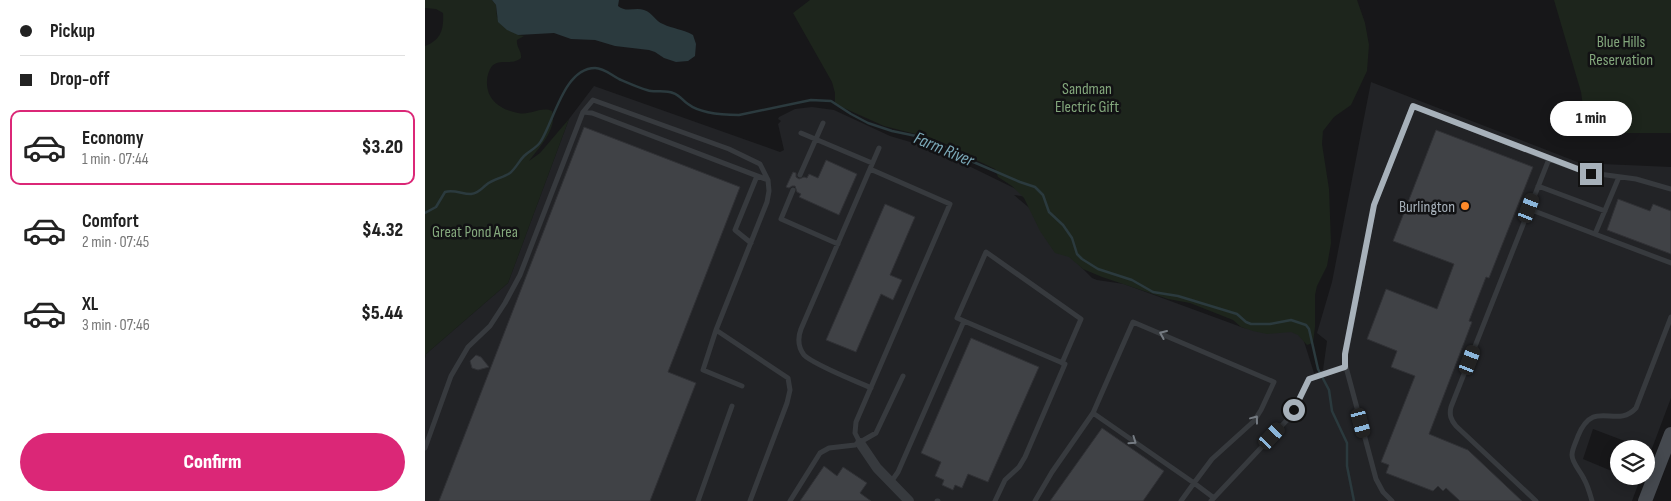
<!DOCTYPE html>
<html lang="en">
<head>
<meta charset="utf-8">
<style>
  body { margin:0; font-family:"Sofia Sans Condensed",sans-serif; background:#f2f2f2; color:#222; height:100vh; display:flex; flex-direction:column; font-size:19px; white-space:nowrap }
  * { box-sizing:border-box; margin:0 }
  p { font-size:16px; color:#767676 }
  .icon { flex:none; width:28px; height:28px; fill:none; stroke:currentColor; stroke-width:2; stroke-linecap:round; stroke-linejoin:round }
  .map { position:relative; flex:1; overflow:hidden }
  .details { display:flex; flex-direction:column; background:#fff; width:425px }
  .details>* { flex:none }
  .banner { display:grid; align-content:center; height:110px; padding:0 20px; background:#fff }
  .fabs { position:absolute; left:1185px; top:440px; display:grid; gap:10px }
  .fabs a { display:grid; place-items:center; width:45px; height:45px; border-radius:50%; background:#fff; box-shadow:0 2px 12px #0003; font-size:25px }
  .end { position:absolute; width:22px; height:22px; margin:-11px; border:6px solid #a7b1ba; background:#111; box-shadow:0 0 0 2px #111 }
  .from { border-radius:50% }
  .bubble { position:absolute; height:35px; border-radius:18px; background:#fff; box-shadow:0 2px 12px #0003; font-size:16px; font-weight:800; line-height:35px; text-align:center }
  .car { position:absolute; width:15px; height:30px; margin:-15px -8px; border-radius:6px; box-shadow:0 0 4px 1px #0007; background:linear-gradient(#222 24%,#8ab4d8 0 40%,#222 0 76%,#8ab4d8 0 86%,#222 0) }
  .banner b { display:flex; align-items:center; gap:18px; height:48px; font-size:19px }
  .banner b+b { border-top:1px solid #e0e0e0 }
  .banner i { width:12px; height:12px; background:#222 }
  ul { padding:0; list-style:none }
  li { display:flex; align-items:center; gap:15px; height:75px; margin:0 10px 8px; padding:0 10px; border:2px solid transparent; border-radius:10px }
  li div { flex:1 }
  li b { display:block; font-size:19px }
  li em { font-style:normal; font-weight:800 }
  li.on { border-color:#db2777 }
  li>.icon { width:45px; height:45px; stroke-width:1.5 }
  .cta { display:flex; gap:10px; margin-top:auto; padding:10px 20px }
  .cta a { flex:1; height:58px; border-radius:30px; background:#db2777; color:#fff; font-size:20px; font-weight:800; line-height:58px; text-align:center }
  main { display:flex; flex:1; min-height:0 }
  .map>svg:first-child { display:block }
</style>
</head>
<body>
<main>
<section class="details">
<div class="banner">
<b><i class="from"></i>Pickup</b>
<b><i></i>Drop-off</b>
</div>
<ul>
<li class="on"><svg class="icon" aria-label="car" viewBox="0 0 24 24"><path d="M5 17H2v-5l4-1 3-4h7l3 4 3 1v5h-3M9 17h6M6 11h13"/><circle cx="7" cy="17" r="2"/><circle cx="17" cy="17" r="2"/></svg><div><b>Economy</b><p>1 min · 07:44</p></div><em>$3.20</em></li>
<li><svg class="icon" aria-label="car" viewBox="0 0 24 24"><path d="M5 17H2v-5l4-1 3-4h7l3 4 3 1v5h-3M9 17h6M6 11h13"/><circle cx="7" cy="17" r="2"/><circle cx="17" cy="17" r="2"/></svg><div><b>Comfort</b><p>2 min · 07:45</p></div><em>$4.32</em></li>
<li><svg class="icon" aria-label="car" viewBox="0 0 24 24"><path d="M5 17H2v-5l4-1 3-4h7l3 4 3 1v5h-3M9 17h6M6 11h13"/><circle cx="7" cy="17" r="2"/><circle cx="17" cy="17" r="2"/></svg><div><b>XL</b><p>3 min · 07:46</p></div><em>$5.44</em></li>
</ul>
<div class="cta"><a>Confirm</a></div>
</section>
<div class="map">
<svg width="1246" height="501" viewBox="0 0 1246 501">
  <rect width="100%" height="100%" fill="#171719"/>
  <!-- built -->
  <path fill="#222326" d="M946 82 1155 163 1246 167V398L1226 451 1168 429 1158 459 1194 474V476H1200L1214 482 1207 501H0V358L1 354 83 283 144 119 169 86 355 152 359 150 353 124 356 121 353 119 354 117 370 109 387 107 409 110 465 136 509 149 593 190 602 197 589 195 608 211 649 260 667 278 672 280 699 284 819 328 876 332 889 373 898 370 902 341 892 333 907 282Z"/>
  <!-- green -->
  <path fill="#1d251c" d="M0 0H67L71 5 72 17 93 35 99 36 92 40C91 47 97 51 96 58 87 66 75 58 67 66 64 70 62 76 62 81 61 100 76 110 93 113 105 116 116 106 127 111 133 128 114 148 104 161L115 153 144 119 83 283 1 354 0 358V46C16 40 19 29 18 13L11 9 0 8Z
    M385 0H932L940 23 944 45 942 71 926 105 909 117 898 131 897 144 904 189 906 243 902 266 892 286 890 295V327L888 343 882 345 873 335 866 332 842 334 828 331 816 327 808 320 765 303 743 299 677 277 658 269 644 257 630 253 615 231 599 198 587 186 573 177 570 169 534 152 523 145 502 137 459 126 410 104V93L407 82 368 13Z
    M1129 0H1246V133H1162L1156 92Z"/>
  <!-- water -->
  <path fill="#2b3a3e" d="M67 0H194L193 6C201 13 210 7 219 10 228 13 230 21 238 24 248 29 258 29 268 35L271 44 270 56 263 61 251 62 239 58 230 52 224 50 190 46 170 40 146 39 129 33 93 35 82 30 73 22 71 5Z"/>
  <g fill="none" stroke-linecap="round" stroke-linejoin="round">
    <!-- stream -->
    <path stroke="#2b3a3e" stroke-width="2.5" d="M0 213 11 207 20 192C29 189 36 194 46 194 54 193 56 189 61 185 68 179 78 178 85 173 91 168 94 161 99 156 105 150 112 148 116 141 129 121 139 68 170 68 179 68 186 75 194 79 201 82 219 90 226 91 233 92 241 90 248 93 255 95 258 101 263 104 276 114 299 115 314 115L386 100 406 101 426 114 443 123 467 131 496 137 509 145 526 148 546 161 595 182 610 187 618 195 624 212 638 225 647 238 652 254 657 259 673 269 707 280 728 292 753 296 812 314 821 322 826 324H845L866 320 881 325 884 329 893 369 904 390 907 411 922 443V466L929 501"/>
  </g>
  <!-- building -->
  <path fill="#404246" stroke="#303135" d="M159 127 315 187 243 372 271 383 225 501H14Z
    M1011 130 1108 167 1064 278 1061 277 1044 321 1047 322 1004 434 1043 450 1097 501H1035L1021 488 1018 491 1013 486 1008 491 961 473 964 465 956 462 990 376 966 367 972 351 942 339 961 289 1012 309 1029 264 968 241Z
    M401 160 432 174 414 215 374 197 376 194 372 192 370 186H367L364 188 361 187 368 172 371 173V177L374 179 379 177 382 178 384 174 393 178Z
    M1193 199 1225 211 1228 204 1246 211V254L1182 230Z
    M460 204 490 217 465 275 477 280 468 300 456 294 431 352 401 340Z
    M546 338 614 367 563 482 543 474 537 488 530 485 528 490 517 485 519 480 510 476 516 462 496 453Z
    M51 355 56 357 64 367 53 370 47 368 45 361Z
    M677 428 739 471 718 501H625Z
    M399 466 412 476 418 467 442 483 435 493 446 501H375Z"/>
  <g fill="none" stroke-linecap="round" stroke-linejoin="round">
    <!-- lane -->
    <path stroke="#373a3e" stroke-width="5" d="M158 112 168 100 304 149 335 164 343 180
      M376 133 447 163
      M1124 159 1159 172 1211 179 1246 189
      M375 175 398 123
      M1113 186 1180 211
      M368 190 356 219 413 244
      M1104 209 1246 263
      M1170 234 1194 177
      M326 243 310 230 332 176
      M539 321 532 318 561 252 656 319 637 363
      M291 330 278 370 317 386
      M446 388C431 381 389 365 379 355 373 347 373 337 376 329L454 148
      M435 443 430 433 431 422 525 204 445 169
      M0 448 26 376 43 347 65 326 80 303 95 275 158 112 167 113 343 180 344 191 342 202 291 330 363 378 365 390 362 403 325 501
      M466 482 473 472 539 321 640 364 600 457 594 467 580 480 570 501
      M273 501 307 406
      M365 501 395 453 404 448 430 445 451 433 478 376
      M512 501H513
      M610 501 627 472 668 413 708 322 849 382 836 410 829 421 787 459 769 483 668 413
      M756 501 769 483 789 498
      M786 501 863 419 885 379 921 367
      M967 501 958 492 951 479 921 367 920 359 949 205 988 106 1124 159 1026 407C1024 415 1026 420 1031 426L1111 501
      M1167 501C1165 494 1163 486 1159 479 1156 472 1147 463 1147 455 1147 449 1151 442 1153 436 1169 397 1191 430 1211 408L1246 317"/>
    <!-- street -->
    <path stroke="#373a3e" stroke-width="10" d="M435 443 452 468 484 501"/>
    <!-- secondary -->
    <path stroke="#45494f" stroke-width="14" d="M1220 501 1246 434"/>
  </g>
  <!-- one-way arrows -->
  <defs><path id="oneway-chevron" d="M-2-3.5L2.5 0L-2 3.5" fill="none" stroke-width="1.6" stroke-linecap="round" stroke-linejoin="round" transform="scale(1.25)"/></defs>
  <g stroke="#757b82">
    <use href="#oneway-chevron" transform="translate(738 334) rotate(-157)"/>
    <use href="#oneway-chevron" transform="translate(830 419) rotate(-53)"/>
    <use href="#oneway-chevron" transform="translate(708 441) rotate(35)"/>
  </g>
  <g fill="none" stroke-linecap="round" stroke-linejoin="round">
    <!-- route -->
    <path stroke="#a7b1ba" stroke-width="6" d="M869 410 884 379 920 367V354L949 205 988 106 1166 174"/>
  </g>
  <!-- markers -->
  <circle fill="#ff8a29" stroke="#121214" stroke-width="2" cx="1040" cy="206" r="5"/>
  <g text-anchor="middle" stroke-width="5" stroke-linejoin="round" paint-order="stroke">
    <!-- park labels -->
    <g font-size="16" fill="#83a77c" stroke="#121214">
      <text x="1196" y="47">Blue Hills<tspan x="1196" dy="18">Reservation</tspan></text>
      <text x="662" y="94">Sandman<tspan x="662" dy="18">Electric Gift</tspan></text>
      <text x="50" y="237">Great Pond Area</text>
    </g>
    <!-- poi labels -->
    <g font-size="16" fill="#a7b1ba" stroke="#121214" text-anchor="end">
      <text x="1030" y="212">Burlington</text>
    </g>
    <!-- water labels -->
    <g font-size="18" font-style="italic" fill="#7ba9b8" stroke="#121214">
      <text transform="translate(519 149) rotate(23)" y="6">Farm River</text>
    </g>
  </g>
</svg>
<div class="fabs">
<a><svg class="icon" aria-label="layers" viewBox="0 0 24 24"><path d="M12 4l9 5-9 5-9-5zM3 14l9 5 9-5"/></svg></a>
</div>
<i class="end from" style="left:869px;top:410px"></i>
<i class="end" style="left:1166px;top:174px"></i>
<div class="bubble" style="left:1125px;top:101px;width:82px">1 min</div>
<i class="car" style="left:1104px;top:208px;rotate:21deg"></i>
<i class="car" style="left:1045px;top:360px;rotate:21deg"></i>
<i class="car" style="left:936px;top:423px;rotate:165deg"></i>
<i class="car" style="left:847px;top:436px;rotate:43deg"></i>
</div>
</main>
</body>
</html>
